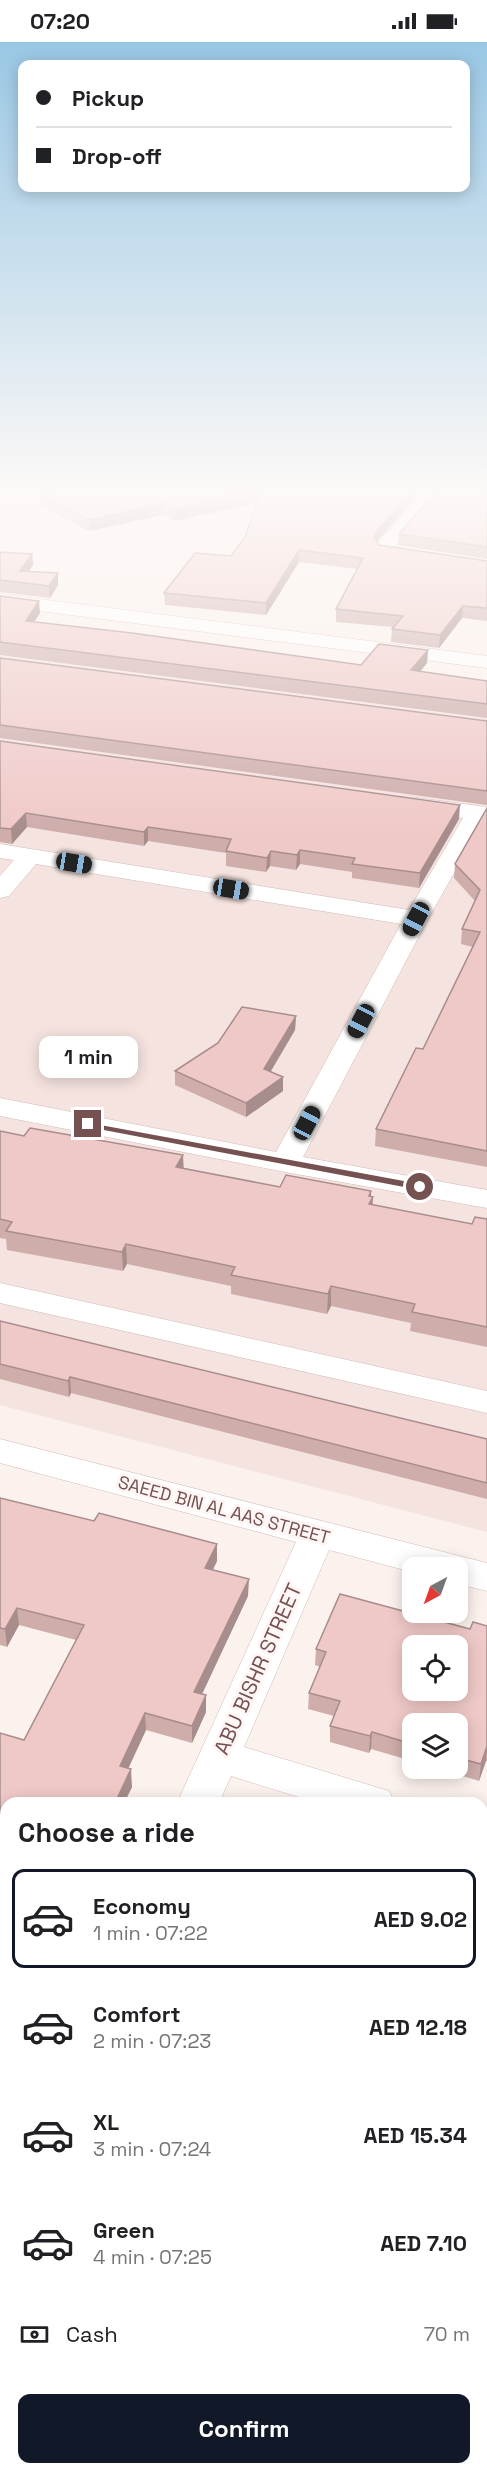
<!DOCTYPE html>
<html lang="en">
<head>
<meta charset="utf-8">
<style>
  body { margin:0; font-family:"Space Grotesk",sans-serif; background:#f2f2f2; color:#202124; height:100vh; display:flex; flex-direction:column; font-size:22px; white-space:nowrap }
  * { box-sizing:border-box; margin:0 }
  p { font-size:20px; color:#757577 }
  .icon { flex:none; width:33px; height:33px; fill:none; stroke:currentColor; stroke-width:2; stroke-linecap:round; stroke-linejoin:round }
  .map { position:relative; flex:1; overflow:hidden }
  .sheet { position:absolute; left:0px; top:1755px; width:488px; height:678px; display:flex; flex-direction:column; background:#fff; border-radius:18px 18px 0 0; box-shadow:0 3px 15px #0003 }
  .sheet>* { flex:none }
  .top-card { position:absolute; left:18px; top:18px; width:452px; height:132px; border-radius:12px; box-shadow:0 3px 15px #0003; display:grid; align-content:center; height:132px; padding:0 18px; background:#fff }
  .needle { width:39px; rotate:221deg }
  .buttons { position:absolute; left:402px; top:1515px; display:grid; gap:12px }
  .buttons a { display:grid; place-items:center; width:66px; height:66px; border-radius:12px; background:#fff; box-shadow:0 3px 15px #0003; font-size:30px }
  .end { position:absolute; width:27px; height:27px; margin:-14px; border:8px solid #765151; background:#fff; box-shadow:0 0 0 3px #fff }
  .from { border-radius:50% }
  .bubble { position:absolute; height:42px; border-radius:12px; background:#fff; box-shadow:0 3px 15px #0003; font-size:20px; font-weight:700; line-height:42px; text-align:center }
  .car { position:absolute; width:18px; height:36px; margin:-18px -9px; border-radius:8px; box-shadow:0 0 4px 2px #0007; background:linear-gradient(#222 24%,#8ab4d8 0 40%,#222 0 76%,#8ab4d8 0 86%,#222 0) }
  .top-card b { display:flex; align-items:center; gap:21px; height:57px; font-size:22px }
  .top-card b+b { border-top:2px solid #e0e0e0 }
  .top-card i { width:15px; height:15px; background:#202124 }
  ul { padding:0; list-style:none }
  li { display:flex; align-items:center; gap:18px; height:99px; margin:0 12px 9px; padding:0 6px; border:3px solid transparent; border-radius:12px }
  li div { flex:1 }
  li b { display:block; font-size:22px }
  li em { font-style:normal; font-weight:700 }
  li.current { border-color:#111827 }
  li>.icon { width:54px; height:54px; stroke-width:1.5 }
  h2 { padding:0 18px; font-size:27px; line-height:72px }
  .pay { display:flex; align-items:center; gap:15px; height:66px; padding:0 18px; font-size:22px }
  .pay p { margin-inline-start:auto }
  .cta { display:flex; gap:12px; margin-top:auto; padding:12px 18px }
  .cta a { flex:1; height:69px; border-radius:12px; background:#111827; color:#fff; font-size:24px; font-weight:700; line-height:69px; text-align:center }
  .status { display:flex; justify-content:space-between; align-items:center; height:42px; padding:0 30px; background:#fff; direction:ltr }
  .status svg { height:16px; fill:currentColor }
  .map>svg:first-child { display:block }
</style>
</head>
<body>
<div class="status"><b>07:20</b><svg viewBox="0 0 49 12"><path d="M0 12V9h3v3zM5 12V6h3v6zM10 12V3h3v9zM15 12V0h3v12zM26 1h20v11H26zM47 4h2v5h-2z"/></svg></div>
<div class="map">
<svg width="487" height="2433" viewBox="0 0 487 2433">
  <rect width="100%" height="100%" fill="#fbf1ed"/>
  <!-- residential -->
  <path fill="#f5e3df" d="M0 583 487 645V1490L0 1363Z"/>
  <g fill="none" stroke-linecap="round" stroke-linejoin="round">
    <!-- minor casing -->
    <g stroke="#d2bab8" stroke-width="1">
      <path id="minor" d="M424 450H441L394 505 487 519V529L379 513 376 509 379 501Z
        M417 756 487 765V779L484 778 428 877 303 1115 487 1148V1166L285 1130 0 1074V1056L276 1110 401 882 36 822 9 854 0 856V834L14 818 0 816V802L409 868 463 776 409 768 406 763 409 758Z
        M0 1241 487 1349V1371L0 1261Z
        M0 1397 487 1521V1549L458 1542V1526H412V1530L329 1508 244 1705 389 1749 395 1761H318L231 1734 219 1761H177L296 1500 0 1421Z
        M482 1775 487 1777V1813L482 1811Z
        M6 2162V2224L0 2226V2165Z
        M0 2309 6 2311V2365L0 2363Z
        M208 2427H276L279 2433H210Z"/>
    </g>
    <!-- tertiary casing -->
    <g stroke="#d2bab8" stroke-width="1">
      <path id="tertiary" d="M0 552 487 614V626L0 564Z"/>
    </g>
    <!-- minor -->
    <use href="#minor" fill="#fff" fill-rule="evenodd"/>
    <!-- tertiary -->
    <use href="#tertiary" fill="#fff" fill-rule="evenodd"/>
  </g>
  <!-- wall -->
  <path fill="#ceadab" d="M40 450H421L377 500 379 503 487 519V579L462 576 439 606 391 600 392 587 393 585 336 580V567L357 527 299 520 266 573 165 563 164 551 231 514 245 495 258 460 175 479 163 473 89 489 49 468 48 466 41 465Z
    M487 450V517L398 503 399 492Z
    M0 510 32 512 33 523 29 529 58 531V543L50 556 0 550Z
    M0 554 40 571 34 580 361 623 428 608 427 621 420 630 487 639V676L0 613Z
    M0 616 487 679V763L0 696Z
    M0 699 459 777 419 846 352 836V830L300 822 296 828 270 824 266 830 226 824V811L148 799 144 804 27 785 12 802 0 800Z
    M487 766V1125L375 1104 376 1087 423 1007 473 905 461 902 462 887 475 859 454 836 455 822Z
    M296 974 295 988 270 1030 283 1035V1049L246 1075 175 1043V1029Z
    M0 1089 24 1094 183 1113V1126L280 1145 371 1149V1154L373 1163 472 1182 487 1177V1305L410 1289 411 1281 331 1264 327 1272 231 1252V1244L127 1222 123 1229 7 1208 6 1197 0 1196Z
    M0 1279 487 1397V1457L71 1351 69 1355 0 1337Z
    M0 1456 94 1479 217 1502V1519L213 1528 248 1554 202 1652 206 1670 192 1701 146 1688 128 1727 132 1745 124 1761H6L24 1698 76 1598 19 1583 7 1605 0 1603Z
    M487 1584V1719H486L479 1739 437 1726H458V1682H412V1719L371 1707 369 1711 330 1700V1684L334 1674 308 1667 309 1651 320 1625 315 1623 316 1607Z
    M6 2232V2284L0 2281V2246Z
    M482 2282 487 2284V2382L482 2380Z"/>
  <!-- shaded-wall -->
  <path fill="#a78d8b" d="M250 450H262V459L175 479V467Z
    M411 450H421L377 500 374 508V496L378 488Z
    M163 461V473L89 489V478Z
    M299 508V520L266 573V561Z
    M32 512 33 523 21 541 20 529Z
    M58 531V543L50 556 49 544Z
    M39 559 40 571 26 592V579Z
    M463 564 462 576 439 606 440 593Z
    M428 608 427 621 410 641 411 628Z
    M460 763 459 777 419 846 420 831Z
    M26 771 27 785 12 802 11 787Z
    M148 785V799L144 804V790Z
    M300 808V822L296 828 297 813Z
    M271 809 270 824 266 830 267 816Z
    M296 974 295 988 264 1041V1027Z
    M283 1035V1049L246 1075V1061Z
    M183 1113 184 1132 176 1125Z
    M371 1149V1159L373 1155 372 1174 368 1181 369 1154Z
    M126 1202 127 1222 123 1229 122 1210Z
    M331 1244V1264L327 1272 328 1252Z
    M70 1335 71 1351 69 1355 68 1339Z
    M217 1502V1519L205 1543V1526Z
    M249 1537 248 1554 195 1667 194 1650Z
    M17 1566 19 1583 7 1605 5 1587Z
    M206 1653V1670L192 1701V1684Z
    M145 1671 146 1688 121 1742 120 1724Z
    M372 1690 371 1707 369 1711 370 1694Z
    M487 1704 486 1719 479 1739 481 1722Z
    M131 1727 132 1745 124 1761H115Z
    M6 1960V1981L0 1994V1972Z
    M487 2211V2218L482 2241V2234Z
    M57 2427H61L62 2433H54Z"/>
  <!-- building -->
  <path fill="#efc9c7" stroke="#a78d8b" stroke-width="1.5" fill-rule="evenodd" d="M43 450H250L175 467 163 461 89 478 48 456 49 454H40Z
    M261 450H411L378 488 374 496 379 503 487 519V566L463 564 440 593 392 587 403 574 336 567 363 516 299 508 266 561 164 551 195 511 231 514 245 495Z
    M435 450H487V505L399 492Z
    M0 510 32 512 20 529 58 531 49 544 0 538Z
    M0 554 39 559 26 579 132 591 361 623 379 602 428 608 411 628 487 639V662L0 600Z
    M0 616 487 679V749L0 683Z
    M0 699 460 763 420 831 352 822 355 816 300 808 297 813 271 809 267 816 226 809 231 797 148 785 144 790 26 771 11 787 0 786Z
    M487 766V1109L376 1087 416 1006 423 1007 480 890 462 887 480 848 455 822Z
    M242 965 296 974 264 1027 283 1035 246 1061 175 1029 218 1001Z
    M30 1086 183 1113 176 1125 280 1145 286 1133 371 1149 369 1154 373 1155 369 1162 472 1182 475 1175 487 1177V1285L412 1270 415 1262 331 1244 328 1252 231 1233 235 1225 126 1202 122 1210 6 1189 12 1180 0 1177V1089L24 1094Z
    M0 1279 487 1397V1441L70 1335 68 1339 0 1322Z
    M0 1456 94 1479 99 1471 217 1502 205 1526 249 1537 194 1650 206 1653 192 1684 145 1671 120 1724 131 1727 115 1761H6V1960L0 1972V1691L24 1698 84 1583 17 1566 5 1587 0 1586Z
    M340 1552 470 1587 473 1580 487 1584V1704L481 1722 458 1716V1682H412V1702L372 1690 370 1694 330 1684 340 1659 309 1651 326 1610 316 1607ZM412 1604H458V1648H412Z
    M482 1827 487 1828V2211L482 2234Z
    M6 2232V2265L0 2263V2246Z
    M482 2282 487 2284V2362L482 2360Z
    M6 2405V2427H57L54 2433H0V2420Z"/>
  <!-- sky -->
  <linearGradient id="sky" x2="0" y2="1"><stop stop-color="#99c7e4"/><stop offset="0.57" stop-color="#fdf9f7"/><stop offset="1" stop-color="#fdf9f7" stop-opacity="0"/></linearGradient>
  <rect width="487" height="791" fill="url(#sky)"/>
  <!-- route -->
  <path fill="#765151" d="M84 1080 420 1142 424 1145 420 1148 88 1085 84 1084Z"/>
  <g text-anchor="middle" stroke-width="6" stroke-linejoin="round" paint-order="stroke">
    <!-- street labels -->
    <g font-size="18" fill="#765151" stroke="#fef6f4">
      <text transform="translate(224 1468) rotate(15)" y="6">SAEED BIN AL AAS STREET</text>
    </g>
    <!-- near-street labels -->
    <g font-size="21" fill="#765151" stroke="#fef6f4">
      <text transform="translate(258 1627) rotate(-66)" y="7">ABU BISHR STREET</text>
    </g>
  </g>
</svg>
<div class="buttons">
<a><svg class="needle" viewBox="-14 -14 28 28"><path d="M0-13l5 13h-10z" fill="#e53935"/><path d="M0 13l5-13h-10z" fill="#757577"/></svg></a>
<a><svg class="icon" aria-label="locate" viewBox="0 0 24 24"><circle cx="12" cy="12" r="6"/><path d="M12 2v4M12 18v4M2 12h4M18 12h4"/></svg></a>
<a><svg class="icon" aria-label="layers" viewBox="0 0 24 24"><path d="M12 4l9 5-9 5-9-5zM3 14l9 5 9-5"/></svg></a>
</div>
<i class="end from" style="left:420px;top:1145px"></i>
<i class="end" style="left:88px;top:1082px"></i>
<div class="bubble" style="left:39px;top:994px;width:99px">1 min</div>
<i class="car" style="left:74px;top:821px;rotate:99deg"></i>
<i class="car" style="left:231px;top:847px;rotate:99deg"></i>
<i class="car" style="left:416px;top:877px;rotate:208deg"></i>
<i class="car" style="left:361px;top:979px;rotate:208deg"></i>
<i class="car" style="left:307px;top:1081px;rotate:28deg"></i>
<div class="top-card">
<b><i class="from"></i>Pickup</b>
<b><i></i>Drop-off</b>
</div>
<section class="sheet">
<h2>Choose a ride</h2>
<ul>
<li class="current"><svg class="icon" aria-label="car" viewBox="0 0 24 24"><path d="M5 17H2v-5l4-1 3-4h7l3 4 3 1v5h-3M9 17h6M6 11h13"/><circle cx="7" cy="17" r="2"/><circle cx="17" cy="17" r="2"/></svg><div><b>Economy</b><p>1 min · 07:22</p></div><em>AED 9.02</em></li>
<li><svg class="icon" aria-label="car" viewBox="0 0 24 24"><path d="M5 17H2v-5l4-1 3-4h7l3 4 3 1v5h-3M9 17h6M6 11h13"/><circle cx="7" cy="17" r="2"/><circle cx="17" cy="17" r="2"/></svg><div><b>Comfort</b><p>2 min · 07:23</p></div><em>AED 12.18</em></li>
<li><svg class="icon" aria-label="car" viewBox="0 0 24 24"><path d="M5 17H2v-5l4-1 3-4h7l3 4 3 1v5h-3M9 17h6M6 11h13"/><circle cx="7" cy="17" r="2"/><circle cx="17" cy="17" r="2"/></svg><div><b>XL</b><p>3 min · 07:24</p></div><em>AED 15.34</em></li>
<li><svg class="icon" aria-label="car" viewBox="0 0 24 24"><path d="M5 17H2v-5l4-1 3-4h7l3 4 3 1v5h-3M9 17h6M6 11h13"/><circle cx="7" cy="17" r="2"/><circle cx="17" cy="17" r="2"/></svg><div><b>Green</b><p>4 min · 07:25</p></div><em>AED 7.10</em></li>
</ul>
<div class="pay"><svg class="icon" aria-label="cash" viewBox="0 0 24 24"><path d="M3 7h18v10H3z"/><circle cx="12" cy="12" r="2"/></svg>Cash<p>70 m</p></div>
<div class="cta"><a>Confirm</a></div>
</section>
</div>
</body>
</html>
